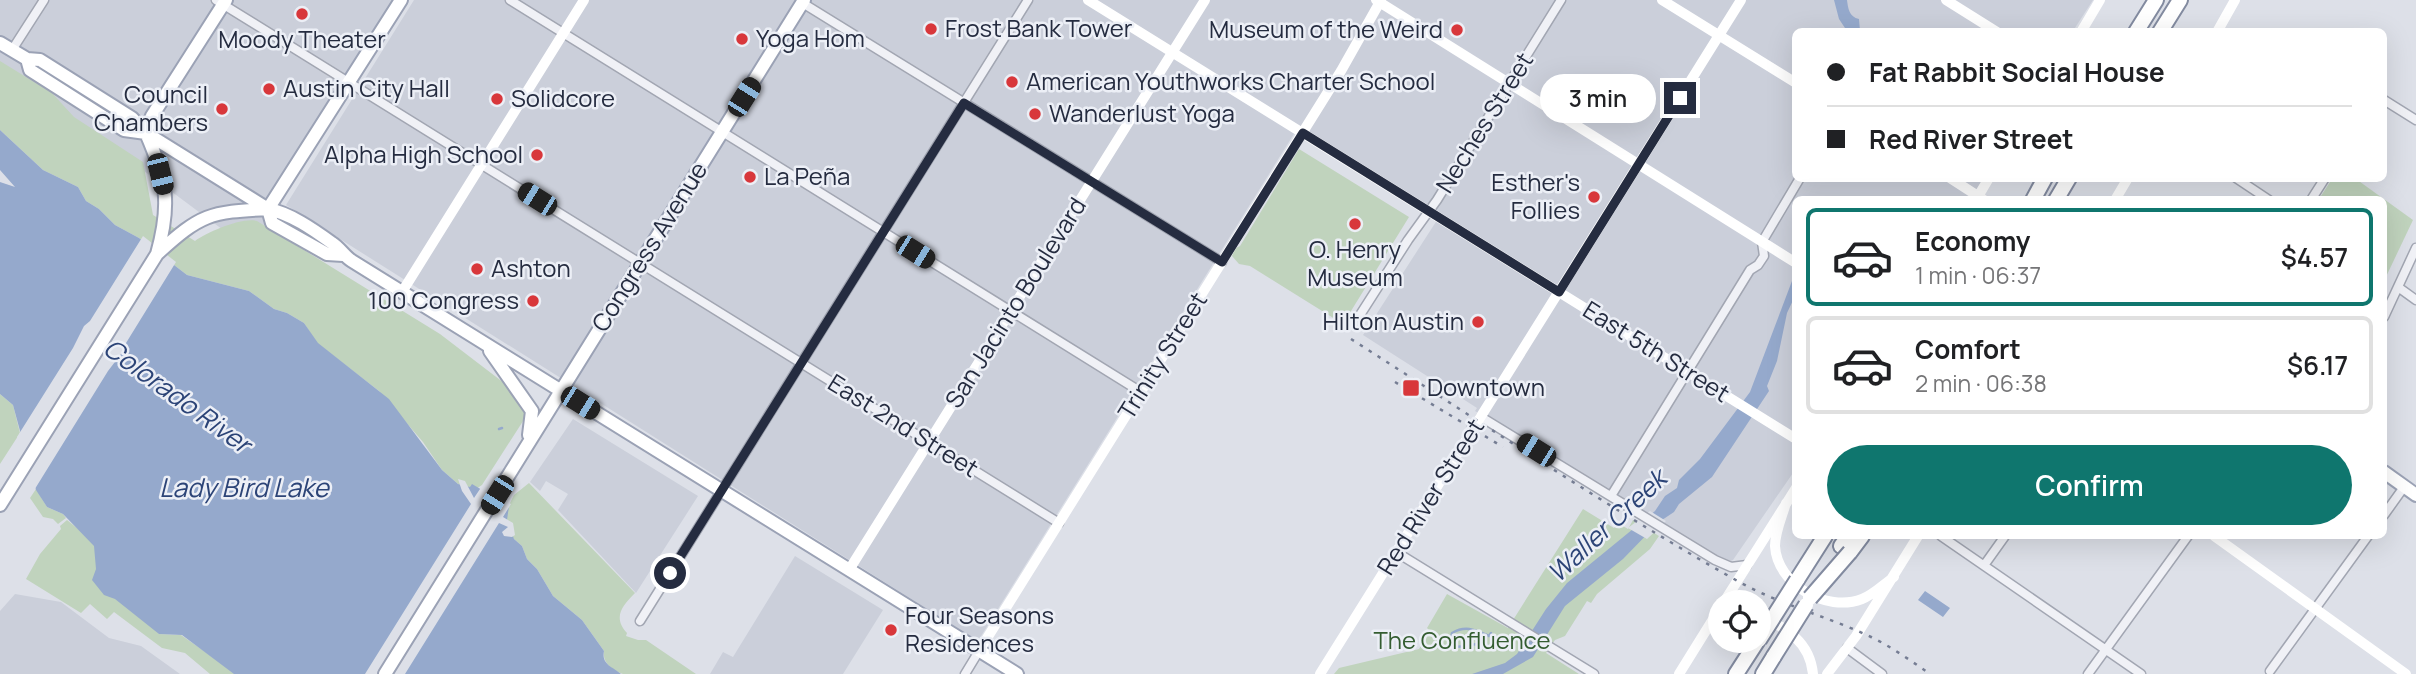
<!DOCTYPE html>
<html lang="en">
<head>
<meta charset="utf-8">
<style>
  body { margin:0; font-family:Manrope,sans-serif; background:#f2f2f2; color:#202124; height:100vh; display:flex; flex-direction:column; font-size:26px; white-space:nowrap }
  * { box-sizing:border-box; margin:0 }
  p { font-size:23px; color:#757577 }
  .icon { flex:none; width:38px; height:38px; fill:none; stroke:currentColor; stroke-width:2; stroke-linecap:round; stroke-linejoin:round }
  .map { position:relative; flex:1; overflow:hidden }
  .panel { position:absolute; left:1792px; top:196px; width:595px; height:343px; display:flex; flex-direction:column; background:#fff; border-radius:10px; box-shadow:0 7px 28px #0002 }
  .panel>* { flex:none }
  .hud { position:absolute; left:1792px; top:28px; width:595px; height:154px; border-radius:10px; box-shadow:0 7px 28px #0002; display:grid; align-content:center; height:154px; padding:0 35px; background:#fff }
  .buttons { position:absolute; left:1708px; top:590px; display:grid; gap:14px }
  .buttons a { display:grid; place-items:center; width:63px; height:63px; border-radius:50%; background:#fff; box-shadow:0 7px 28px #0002; font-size:35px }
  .end { position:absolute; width:32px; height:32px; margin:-16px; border:9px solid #252c40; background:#fff; box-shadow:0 0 0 4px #fff }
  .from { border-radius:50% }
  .bubble { position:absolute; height:49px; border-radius:24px; background:#fff; box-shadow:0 7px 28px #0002; font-size:23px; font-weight:600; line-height:49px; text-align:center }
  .car { position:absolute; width:21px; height:42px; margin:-21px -10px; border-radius:9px; box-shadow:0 0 5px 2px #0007; background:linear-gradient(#222 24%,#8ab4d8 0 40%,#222 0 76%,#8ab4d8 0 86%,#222 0) }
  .hud b { display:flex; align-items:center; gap:24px; height:66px; font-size:26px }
  .hud b+b { border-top:2px solid #e0e0e0 }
  .hud i { width:18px; height:18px; background:#202124 }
  ul { padding:12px 0 0; list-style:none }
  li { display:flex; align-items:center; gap:21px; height:98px; margin:0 14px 10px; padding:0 21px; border:4px solid #e0e0e0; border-radius:10px }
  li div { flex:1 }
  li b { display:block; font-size:26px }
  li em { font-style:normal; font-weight:600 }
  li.selected { border-color:#0f766e }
  li>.icon { width:63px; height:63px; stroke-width:1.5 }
  .cta { display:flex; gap:14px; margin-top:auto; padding:14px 35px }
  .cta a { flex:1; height:80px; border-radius:42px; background:#0f766e; color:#fff; font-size:28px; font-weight:600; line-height:80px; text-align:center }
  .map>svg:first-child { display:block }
</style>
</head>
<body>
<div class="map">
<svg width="2416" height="674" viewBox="0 0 2416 674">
  <rect width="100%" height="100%" fill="#dde0e8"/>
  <!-- built -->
  <path fill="#cbcfda" d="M0 0H404L264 225 242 244 0 64Z
    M414 0H2093L2073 31 1796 32V178L1983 179 1970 199 1796 200 1795 470 1733 560 1729 562 1703 550 1475 411 1477 408 1363 335 1441 214 1297 129 978 641 286 205Z
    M573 419 698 496 636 593 558 510 568 494 546 481 540 491 530 482Z
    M795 556 883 610 843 674H710L723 652 733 657Z
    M15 594 61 602 109 638 141 646 180 674H0V611Z"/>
  <!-- green -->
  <path fill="#c0d3bd" d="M0 61 52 93 74 117 143 162 153 215 195 241C208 232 242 217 257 221L440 334 508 386 525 407V418L482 485 476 489 458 484 442 470 423 442 379 391 317 343 304 323 287 313 274 309 249 291 187 275 139 238 115 225 99 209 86 201 78 187 43 170 0 130Z
    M1299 149 1409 217 1343 324 1250 266 1239 264 1232 256 1234 249 1240 246Z
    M2332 179H2356L2413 220 2384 281V200L2319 199Z
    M0 394 13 405 20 433 0 464Z
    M529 483 635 593C623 605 612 617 627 633L626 636 638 640H646L696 674C680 674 637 674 623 674 613 671 602 663 604 651L582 620 553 596 537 569 527 559 522 546 514 539 502 519 514 495Z
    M36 489 47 507 63 514 66 518 58 524 53 519 43 517 30 498Z
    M1583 509 1614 528 1618 523 1628 529 1633 520 1659 536 1650 549 1597 594 1591 603 1587 601 1565 636 1555 640 1546 653 1579 674H1334L1339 668 1419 649 1430 631 1427 628 1447 594 1508 628Z
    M67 520 98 545 159 634 181 635 237 674H210L185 653 162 648 114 612 107 619 90 604 81 613 26 579 40 554 61 529 60 526Z"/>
  <!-- water -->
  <path fill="#95a9cc" d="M1834 0H1847C1848 8 1849 17 1859 19L1860 31H1847L1839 19Z
    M0 130 43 170 78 187 86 201 99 209 115 225 139 238 187 275 249 291 274 309 287 313 304 323 318 343 389 399 442 470 458 484 470 487 472 484 509 506 507 520 514 539 522 546 527 559 537 569 553 596 582 620 604 651C601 665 614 667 621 674H234L182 635 159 634 115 599 104 595 92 580 96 569 94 546 63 514 47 507 36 490 13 405 0 394V182L15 187 0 170Z
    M1795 273V296L1787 313 1777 361 1767 386 1769 391 1712 477 1679 504 1674 512 1659 522 1623 559 1565 606 1533 657 1503 674H1472L1505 663 1517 654 1546 609 1567 583 1655 511 1665 496 1677 488 1679 480 1700 459 1750 392Z
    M1925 591 1950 608 1943 617 1918 600Z"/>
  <!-- pier -->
  <path fill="#dde0e8" d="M143 236 176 262 126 343 124 350 108 371 33 492 17 437 73 348 84 326 90 321Z
    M458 479 465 481 474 498 482 486 511 504 503 517 513 523 515 535 512 537 504 536 502 532 508 527 499 523 405 674H365L471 504 462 491Z
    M1650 511 1666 521 1647 539 1628 528Z"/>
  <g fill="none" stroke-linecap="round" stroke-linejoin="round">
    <!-- stream -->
    <path stroke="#95a9cc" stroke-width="2.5" d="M499 429 502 428
      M1488 646C1475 640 1463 650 1450 646L1452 633C1466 625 1475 630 1489 636L1491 633"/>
    <!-- street casing -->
    <g stroke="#a2a6b2" stroke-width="11">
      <path id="street" d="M216 0 1059 523
        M510 0 1141 392
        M801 2 1222 262
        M12 50 44 0
        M2384 100 2416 120
        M2236 178 2269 200
        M2311 200 2325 178
        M2398 287 2416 300
        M1360 315 1408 240 1437 200 1561 0
        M2384 317 2416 248
        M1481 417 1715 560 1731 567 1747 565
        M1611 496 1750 270 1758 265 1764 256 1762 242 1800 178
        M2384 515 2404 487
        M1941 536 2141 674
        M1396 552 1594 674
        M1985 564 2005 536
        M640 621 1028 0
        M1847 648 1882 674
        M2270 671 2368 536
        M965 674 979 651
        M2088 674 2188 536"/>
    </g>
    <!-- primary casing -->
    <g stroke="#9ba2b5" stroke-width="16">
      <path id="primary" d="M0 43 27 59 40 60 132 118 146 133 268 209C290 213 314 230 332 243 340 248 344 256 352 261L1017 674
        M27 59 30 70 124 130 146 133
        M146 133 152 116 226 0
        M268 209 401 0
        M268 209 272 223 327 254 343 255
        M157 254C201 214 209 212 268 209
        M490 351 532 411 529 435
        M2384 472 2416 495
        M0 505 157 254C171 204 167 181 146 133
        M385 674 804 0"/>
    </g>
    <!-- highway casing -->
    <g stroke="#838ba0" stroke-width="18">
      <path id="highway" d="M2136 32 2156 0
        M2160 32 2180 0
        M2033 200 2045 178
        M2056 200 2069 178
        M1841 546 1848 536
        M1850 552 1862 536
        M1797 580 1825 536
        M1736 674 1758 640
        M1763 674 1774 656"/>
    </g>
    <!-- street -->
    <use href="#street" stroke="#f0f1f6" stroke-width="8"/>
    <!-- secondary -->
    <path stroke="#fff" stroke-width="10" d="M1088 0 1796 439
      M1376 0 1796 263
      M1662 0 1796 83
      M1946 0 1997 32
      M2081 32 2100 0
      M2217 32 2235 0
      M1950 178 1984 200
      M1976 200 1989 178
      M2115 200 2128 178
      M402 292 584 0
      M1786 503C1782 517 1775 532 1775 546 1777 584 1826 613 1862 599 1873 595 1884 584 1894 577
      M2214 536 2406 674
      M849 570 1205 0
      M1724 602 1796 488
      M1759 616C1786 627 1810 642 1813 674
      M979 651 1341 71 1381 0
      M1320 674 1741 0
      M1679 674 1720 608
      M1827 674 1856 636 1918 536"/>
    <!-- primary -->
    <use href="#primary" stroke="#fff" stroke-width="12"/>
    <!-- highway -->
    <use href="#highway" stroke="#fff" stroke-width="14"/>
    <!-- rail -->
    <path stroke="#757d93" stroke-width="2.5" stroke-dasharray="3.5 7" stroke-linecap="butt" d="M1351 339C1478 420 1603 505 1734 579 1777 604 1827 616 1871 637 1892 647 1911 661 1930 674
      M1395 382 1503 447"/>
    <!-- highway-bridge casing -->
    <g stroke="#838ba0" stroke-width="18" stroke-linecap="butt">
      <path id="highway-bridge" d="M1810 598 1850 552
        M1759 640 1797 580
        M1774 656 1806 605"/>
    </g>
    <!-- highway-bridge -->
    <use href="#highway-bridge" stroke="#fff" stroke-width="14"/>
  </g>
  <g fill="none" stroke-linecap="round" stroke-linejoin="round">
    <!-- route -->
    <path stroke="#252c40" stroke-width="9" d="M670 573 964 103 1222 262 1303 133 1559 292 1680 98"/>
  </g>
  <!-- markers -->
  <g fill="#d8373b" stroke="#eceff6" stroke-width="2.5">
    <circle cx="302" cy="14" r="7"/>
    <circle cx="931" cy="29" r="7"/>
    <circle cx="1457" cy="30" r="7"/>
    <circle cx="742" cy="39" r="7"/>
    <circle cx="1012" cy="82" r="7"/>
    <circle cx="269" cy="89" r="7"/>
    <circle cx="497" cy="99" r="7"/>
    <circle cx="222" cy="109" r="7"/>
    <circle cx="1035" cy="114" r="7"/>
    <circle cx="537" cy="155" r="7"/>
    <circle cx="750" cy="177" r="7"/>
    <circle cx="1594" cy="197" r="7"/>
    <circle cx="1355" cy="224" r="7"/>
    <circle cx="477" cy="269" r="7"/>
    <circle cx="533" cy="301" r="7"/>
    <circle cx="1478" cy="322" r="7"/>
    <rect x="1402" y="379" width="18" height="18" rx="3.5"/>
    <circle cx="891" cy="630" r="7"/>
  </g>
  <g text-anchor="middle" stroke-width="5" stroke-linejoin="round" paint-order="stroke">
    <!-- poi labels -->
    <g font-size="24" fill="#252c40" stroke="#eceff6" text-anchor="start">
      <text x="945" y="37">Frost Bank Tower</text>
      <text x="1443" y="38" text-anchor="end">Museum of the Weird</text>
      <text x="756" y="47">Yoga Hom</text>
      <text x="302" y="48" text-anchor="middle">Moody Theater</text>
      <text x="1026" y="90">American Youthworks Charter School</text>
      <text x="283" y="97">Austin City Hall</text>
      <text x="208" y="103" text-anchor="end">Council<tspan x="208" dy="28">Chambers</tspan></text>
      <text x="511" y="107">Solidcore</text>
      <text x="1049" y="122">Wanderlust Yoga</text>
      <text x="523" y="163" text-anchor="end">Alpha High School</text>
      <text x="764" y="185">La Peña</text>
      <text x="1580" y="191" text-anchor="end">Esther's<tspan x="1580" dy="28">Follies</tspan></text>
      <text x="1355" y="258" text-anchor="middle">O. Henry<tspan x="1355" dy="28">Museum</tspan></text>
      <text x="491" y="277">Ashton</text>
      <text x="519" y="309" text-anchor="end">100 Congress</text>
      <text x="1464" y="330" text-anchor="end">Hilton Austin</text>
      <text x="1427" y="396">Downtown</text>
      <text x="905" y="624">Four Seasons<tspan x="905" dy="28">Residences</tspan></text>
    </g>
    <!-- street labels -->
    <g font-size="24" fill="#252c40" stroke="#eceff6">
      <text transform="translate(1485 123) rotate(-58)" y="8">Neches Street</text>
      <text transform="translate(650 247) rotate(-58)" y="8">Congress Avenue</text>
      <text transform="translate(1016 303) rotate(-58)" y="8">San Jacinto Boulevard</text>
      <text transform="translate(1656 352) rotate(32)" y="8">East 5th Street</text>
      <text transform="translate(1163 356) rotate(-58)" y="8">Trinity Street</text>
      <text transform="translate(903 426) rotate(32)" y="8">East 2nd Street</text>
      <text transform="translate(1431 497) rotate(-58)" y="8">Red River Street</text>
    </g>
    <!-- park labels -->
    <g font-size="24" fill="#345d31" stroke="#eceff6">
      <text x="1462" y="649">The Confluence</text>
    </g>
    <!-- water labels -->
    <g font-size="26" font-style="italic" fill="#2c4477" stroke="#eceff6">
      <text transform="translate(177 396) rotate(36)" y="9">Colorado River</text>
      <text x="244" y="497">Lady Bird Lake</text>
      <text transform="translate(1607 526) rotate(-43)" y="9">Waller Creek</text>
    </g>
  </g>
</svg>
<div class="buttons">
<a><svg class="icon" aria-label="locate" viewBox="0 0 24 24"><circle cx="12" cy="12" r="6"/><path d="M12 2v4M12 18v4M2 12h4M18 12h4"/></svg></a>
</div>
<i class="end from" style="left:670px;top:573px"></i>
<i class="end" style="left:1680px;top:98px"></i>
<div class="bubble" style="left:1540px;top:74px;width:116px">3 min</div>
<i class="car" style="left:744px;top:97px;rotate:32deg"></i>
<i class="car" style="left:160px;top:174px;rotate:166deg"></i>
<i class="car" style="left:537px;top:199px;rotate:302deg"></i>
<i class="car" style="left:915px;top:252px;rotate:122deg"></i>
<i class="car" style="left:580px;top:403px;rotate:122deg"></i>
<i class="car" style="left:1536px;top:450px;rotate:302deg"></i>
<i class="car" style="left:497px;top:495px;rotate:212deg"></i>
<div class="hud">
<b><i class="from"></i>Fat Rabbit Social House</b>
<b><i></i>Red River Street</b>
</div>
<section class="panel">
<ul>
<li class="selected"><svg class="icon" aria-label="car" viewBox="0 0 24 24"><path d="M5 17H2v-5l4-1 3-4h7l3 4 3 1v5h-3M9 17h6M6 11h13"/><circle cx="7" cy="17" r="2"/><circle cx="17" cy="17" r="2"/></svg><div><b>Economy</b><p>1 min · 06:37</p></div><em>$4.57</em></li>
<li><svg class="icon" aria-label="car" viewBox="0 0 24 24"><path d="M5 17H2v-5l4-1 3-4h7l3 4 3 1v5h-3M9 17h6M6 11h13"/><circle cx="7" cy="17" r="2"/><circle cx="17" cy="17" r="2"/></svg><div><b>Comfort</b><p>2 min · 06:38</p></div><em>$6.17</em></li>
</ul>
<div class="cta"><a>Confirm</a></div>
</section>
</div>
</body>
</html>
